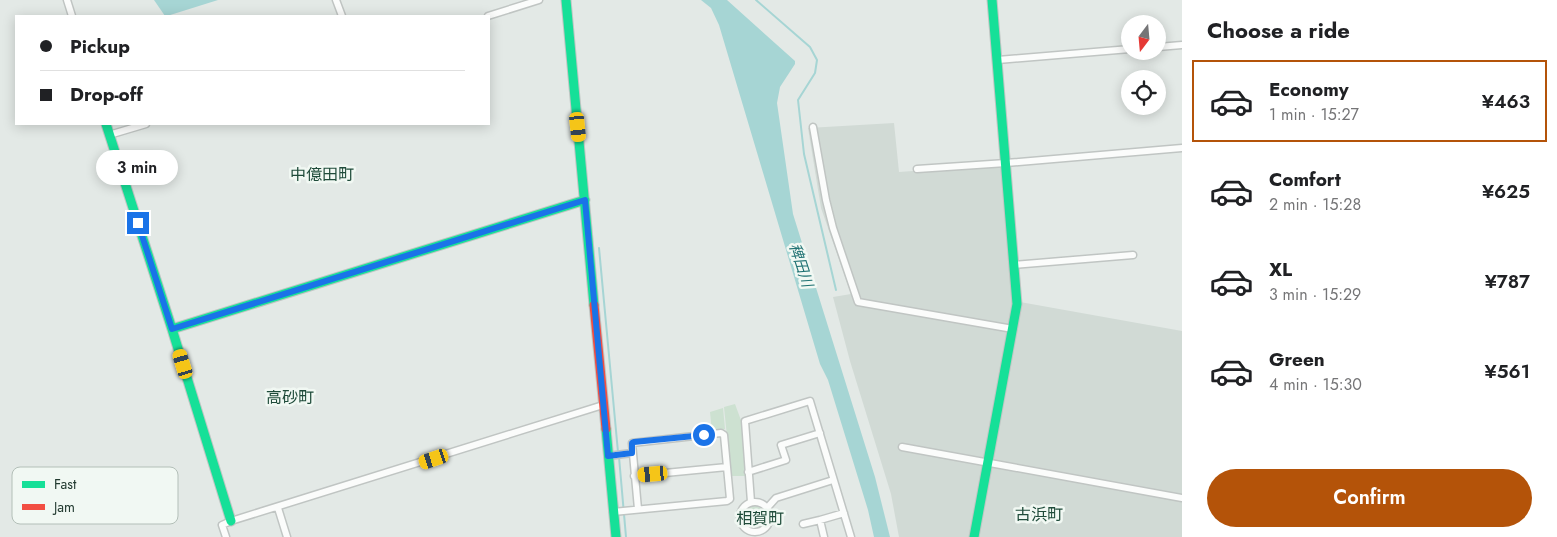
<!DOCTYPE html>
<html lang="en">
<head>
<meta charset="utf-8">
<style>
  body { margin:0; font-family:Jost,"Noto Sans JP",sans-serif; background:#f6f6f6; color:#202124; height:100vh; display:flex; flex-direction:column; font-size:19px; white-space:nowrap }
  * { box-sizing:border-box; margin:0 }
  p { font-size:16px; color:#757577 }
  .icon { flex:none; width:28px; height:28px; fill:none; stroke:currentColor; stroke-width:2; stroke-linecap:round; stroke-linejoin:round }
  .map { position:relative; flex:1; overflow:hidden }
  .panel { display:flex; flex-direction:column; background:#fff; width:375px }
  .panel>* { flex:none }
  .guide { position:absolute; left:15px; top:15px; width:475px; height:110px; border-radius:0px; box-shadow:0 2px 12px #0003; display:grid; align-content:center; height:110px; padding:0 25px; background:#fff }
  .needle { width:32px; rotate:196deg }
  .fabs { position:absolute; left:1121px; top:15px; display:grid; gap:10px }
  .fabs a { display:grid; place-items:center; width:45px; height:45px; border-radius:50%; background:#fff; box-shadow:0 2px 12px #0003; font-size:25px }
  .end { position:absolute; width:22px; height:22px; margin:-11px; border:6px solid #1a73e8; background:#fff; box-shadow:0 0 0 2px #fff }
  .from { border-radius:50% }
  .bubble { position:absolute; height:35px; border-radius:18px; background:#fff; box-shadow:0 2px 12px #0003; font-size:16px; font-weight:600; line-height:35px; text-align:center }
  .car { position:absolute; width:15px; height:30px; margin:-15px -8px; border-radius:6px; box-shadow:0 0 4px 1px #0007; background:linear-gradient(#f5c518 24%,#345 0 40%,#f5c518 0 76%,#345 0 86%,#f5c518 0) }
  .guide b { display:flex; align-items:center; gap:18px; height:48px; font-size:19px }
  .guide b+b { border-top:1px solid #e0e0e0 }
  .guide i { width:12px; height:12px; background:#202124 }
  ul { padding:0; list-style:none }
  li { display:flex; align-items:center; gap:15px; height:82px; margin:0 10px 8px; padding:0 15px; border:2px solid transparent; border-radius:0px }
  li div { flex:1 }
  li b { display:block; font-size:19px }
  li em { font-style:normal; font-weight:600 }
  li.current { border-color:#b45309 }
  li>.icon { width:45px; height:45px; stroke-width:1.5 }
  h2 { padding:0 25px; font-size:22px; line-height:60px }
  .primary-button { display:flex; gap:10px; margin-top:auto; padding:10px 25px }
  .primary-button a { flex:1; height:58px; border-radius:30px; background:#b45309; color:#fff; font-size:20px; font-weight:600; line-height:58px; text-align:center }
  main { display:flex; flex:1; min-height:0 }
  .map>svg:first-child { display:block }
</style>
</head>
<body>
<main>
<div class="map">
<svg width="1182" height="537" viewBox="0 0 1182 537">
  <rect width="100%" height="100%" fill="#e3e9e6"/>
  <!-- built -->
  <path fill="#d1dad5" d="M894 123 899 172 1009 164 1020 302 1182 331V537H899L891 494 850 361 833 297 851 294 821 208 808 128Z"/>
  <!-- green -->
  <path fill="#cde1d1" d="M735 404 742 423 745 476H731L724 407Z
    M723 408 725 429 712 432 710 412Z
    M742 518a13 13 0 1 1 26 0a13 13 0 1 1-26 0Z"/>
  <!-- water -->
  <path fill="#a6d5d4" d="M154 0H218L167 16H165Z
    M701 0H727L795 61V64L780 87 777 103 793 214 875 477 890 537H874L868 510 828 380 820 364 719 25 711 8Z"/>
  <g fill="none" stroke-linecap="round" stroke-linejoin="round">
    <!-- stream -->
    <path stroke="#a6d5d4" stroke-width="2" d="M756 0 810 47 817 60 815 73 798 100 804 154 836 290
      M599 248 618 452
      M619 457 626 537"/>
    <!-- street casing -->
    <g stroke="#c0c5c3" stroke-width="9">
      <path id="street" d="M67 0 72 16
        M336 0 342 16
        M488 16 539 0
        M1158 47 1182 45
        M998 60 1130 49
        M813 127 826 200 833 228 858 302 1013 329
        M109 135 146 124
        M917 169 1006 163 1182 148
        M1014 265 1133 255
        M902 447 1182 498
        M608 456 632 453
        M748 472 786 460 781 445 820 433
        M634 476 727 467
        M740 517a15 15 0 1 1 30 0a15 15 0 1 1-30 0Z
        M751 502 745 421 810 401 851 537
        M278 508 287 537
        M767 508 776 498 833 480
        M613 512 727 501 730 499 724 435 721 433 632 443 638 509
        M803 524 820 520
        M226 537 222 525 231 521 603 405
        M824 537 820 520 844 513"/>
    </g>
    <!-- fast casing -->
    <g stroke="#bfc6c3" stroke-width="11">
      <path id="fast" d="M566 0 594 305
        M106 124 172 329 231 521
        M172 329 585 200
        M606 429 616 537
        M974 537 1017 304 992 0"/>
    </g>
    <!-- jam casing -->
    <g stroke="#bfc6c3" stroke-width="11">
      <path id="jam" d="M594 305 606 429"/>
    </g>
    <!-- street -->
    <use href="#street" stroke="#fbfcfb" stroke-width="6"/>
    <!-- fast -->
    <use href="#fast" stroke="#16e098" stroke-width="9"/>
    <!-- jam -->
    <use href="#jam" stroke="#f24e42" stroke-width="9"/>
  </g>
  <g fill="none" stroke-linecap="round" stroke-linejoin="round">
    <!-- route -->
    <path stroke="#1a73e8" stroke-width="6" d="M138 223 172 329 585 200 608 456 632 453V443L634 442 704 435"/>
  </g>
  <g text-anchor="middle" stroke-width="5" stroke-linejoin="round" paint-order="stroke">
    <!-- water labels -->
    <g font-size="15" font-style="italic" fill="#207273" stroke="#f1f8f3">
      <text transform="translate(801 265) rotate(72)" y="5">稗田川</text>
    </g>
    <!-- quarter labels -->
    <g font-size="16" fill="#1f4b3a" stroke="#f1f8f3">
      <text x="322" y="180">中億田町</text>
      <text x="290" y="403">高砂町</text>
      <text x="1039" y="520">古浜町</text>
      <text x="760" y="524">相賀町</text>
    </g>
  </g>
  <!-- legend -->
  <rect x="12" y="467" width="166" height="57" rx="8" fill="#f1f8f3" stroke="#b3bfb8" stroke-width="1"/>
  <rect x="22" y="481" width="23" height="7" fill="#16e098"/>
  <rect x="22" y="504" width="23" height="6" fill="#f24e42"/>
  <g font-size="14" fill="#223a30">
    <text x="54" y="489">Fast</text>
    <text x="54" y="512">Jam</text>
  </g>
</svg>
<div class="fabs">
<a><svg class="needle" viewBox="-14 -14 28 28"><path d="M0-13l5 13h-10z" fill="#e53935"/><path d="M0 13l5-13h-10z" fill="#757577"/></svg></a>
<a><svg class="icon" aria-label="locate" viewBox="0 0 24 24"><circle cx="12" cy="12" r="6"/><path d="M12 2v4M12 18v4M2 12h4M18 12h4"/></svg></a>
</div>
<i class="end from" style="left:704px;top:435px"></i>
<i class="end" style="left:138px;top:223px"></i>
<div class="bubble" style="left:96px;top:150px;width:82px">3 min</div>
<i class="car" style="left:578px;top:127px;rotate:174deg"></i>
<i class="car" style="left:183px;top:364px;rotate:343deg"></i>
<i class="car" style="left:434px;top:459px;rotate:252deg"></i>
<i class="car" style="left:653px;top:474px;rotate:265deg"></i>
<div class="guide">
<b><i class="from"></i>Pickup</b>
<b><i></i>Drop-off</b>
</div>
</div>
<section class="panel">
<h2>Choose a ride</h2>
<ul>
<li class="current"><svg class="icon" aria-label="car" viewBox="0 0 24 24"><path d="M5 17H2v-5l4-1 3-4h7l3 4 3 1v5h-3M9 17h6M6 11h13"/><circle cx="7" cy="17" r="2"/><circle cx="17" cy="17" r="2"/></svg><div><b>Economy</b><p>1 min · 15:27</p></div><em>¥463</em></li>
<li><svg class="icon" aria-label="car" viewBox="0 0 24 24"><path d="M5 17H2v-5l4-1 3-4h7l3 4 3 1v5h-3M9 17h6M6 11h13"/><circle cx="7" cy="17" r="2"/><circle cx="17" cy="17" r="2"/></svg><div><b>Comfort</b><p>2 min · 15:28</p></div><em>¥625</em></li>
<li><svg class="icon" aria-label="car" viewBox="0 0 24 24"><path d="M5 17H2v-5l4-1 3-4h7l3 4 3 1v5h-3M9 17h6M6 11h13"/><circle cx="7" cy="17" r="2"/><circle cx="17" cy="17" r="2"/></svg><div><b>XL</b><p>3 min · 15:29</p></div><em>¥787</em></li>
<li><svg class="icon" aria-label="car" viewBox="0 0 24 24"><path d="M5 17H2v-5l4-1 3-4h7l3 4 3 1v5h-3M9 17h6M6 11h13"/><circle cx="7" cy="17" r="2"/><circle cx="17" cy="17" r="2"/></svg><div><b>Green</b><p>4 min · 15:30</p></div><em>¥561</em></li>
</ul>
<div class="primary-button"><a>Confirm</a></div>
</section>
</main>
</body>
</html>
